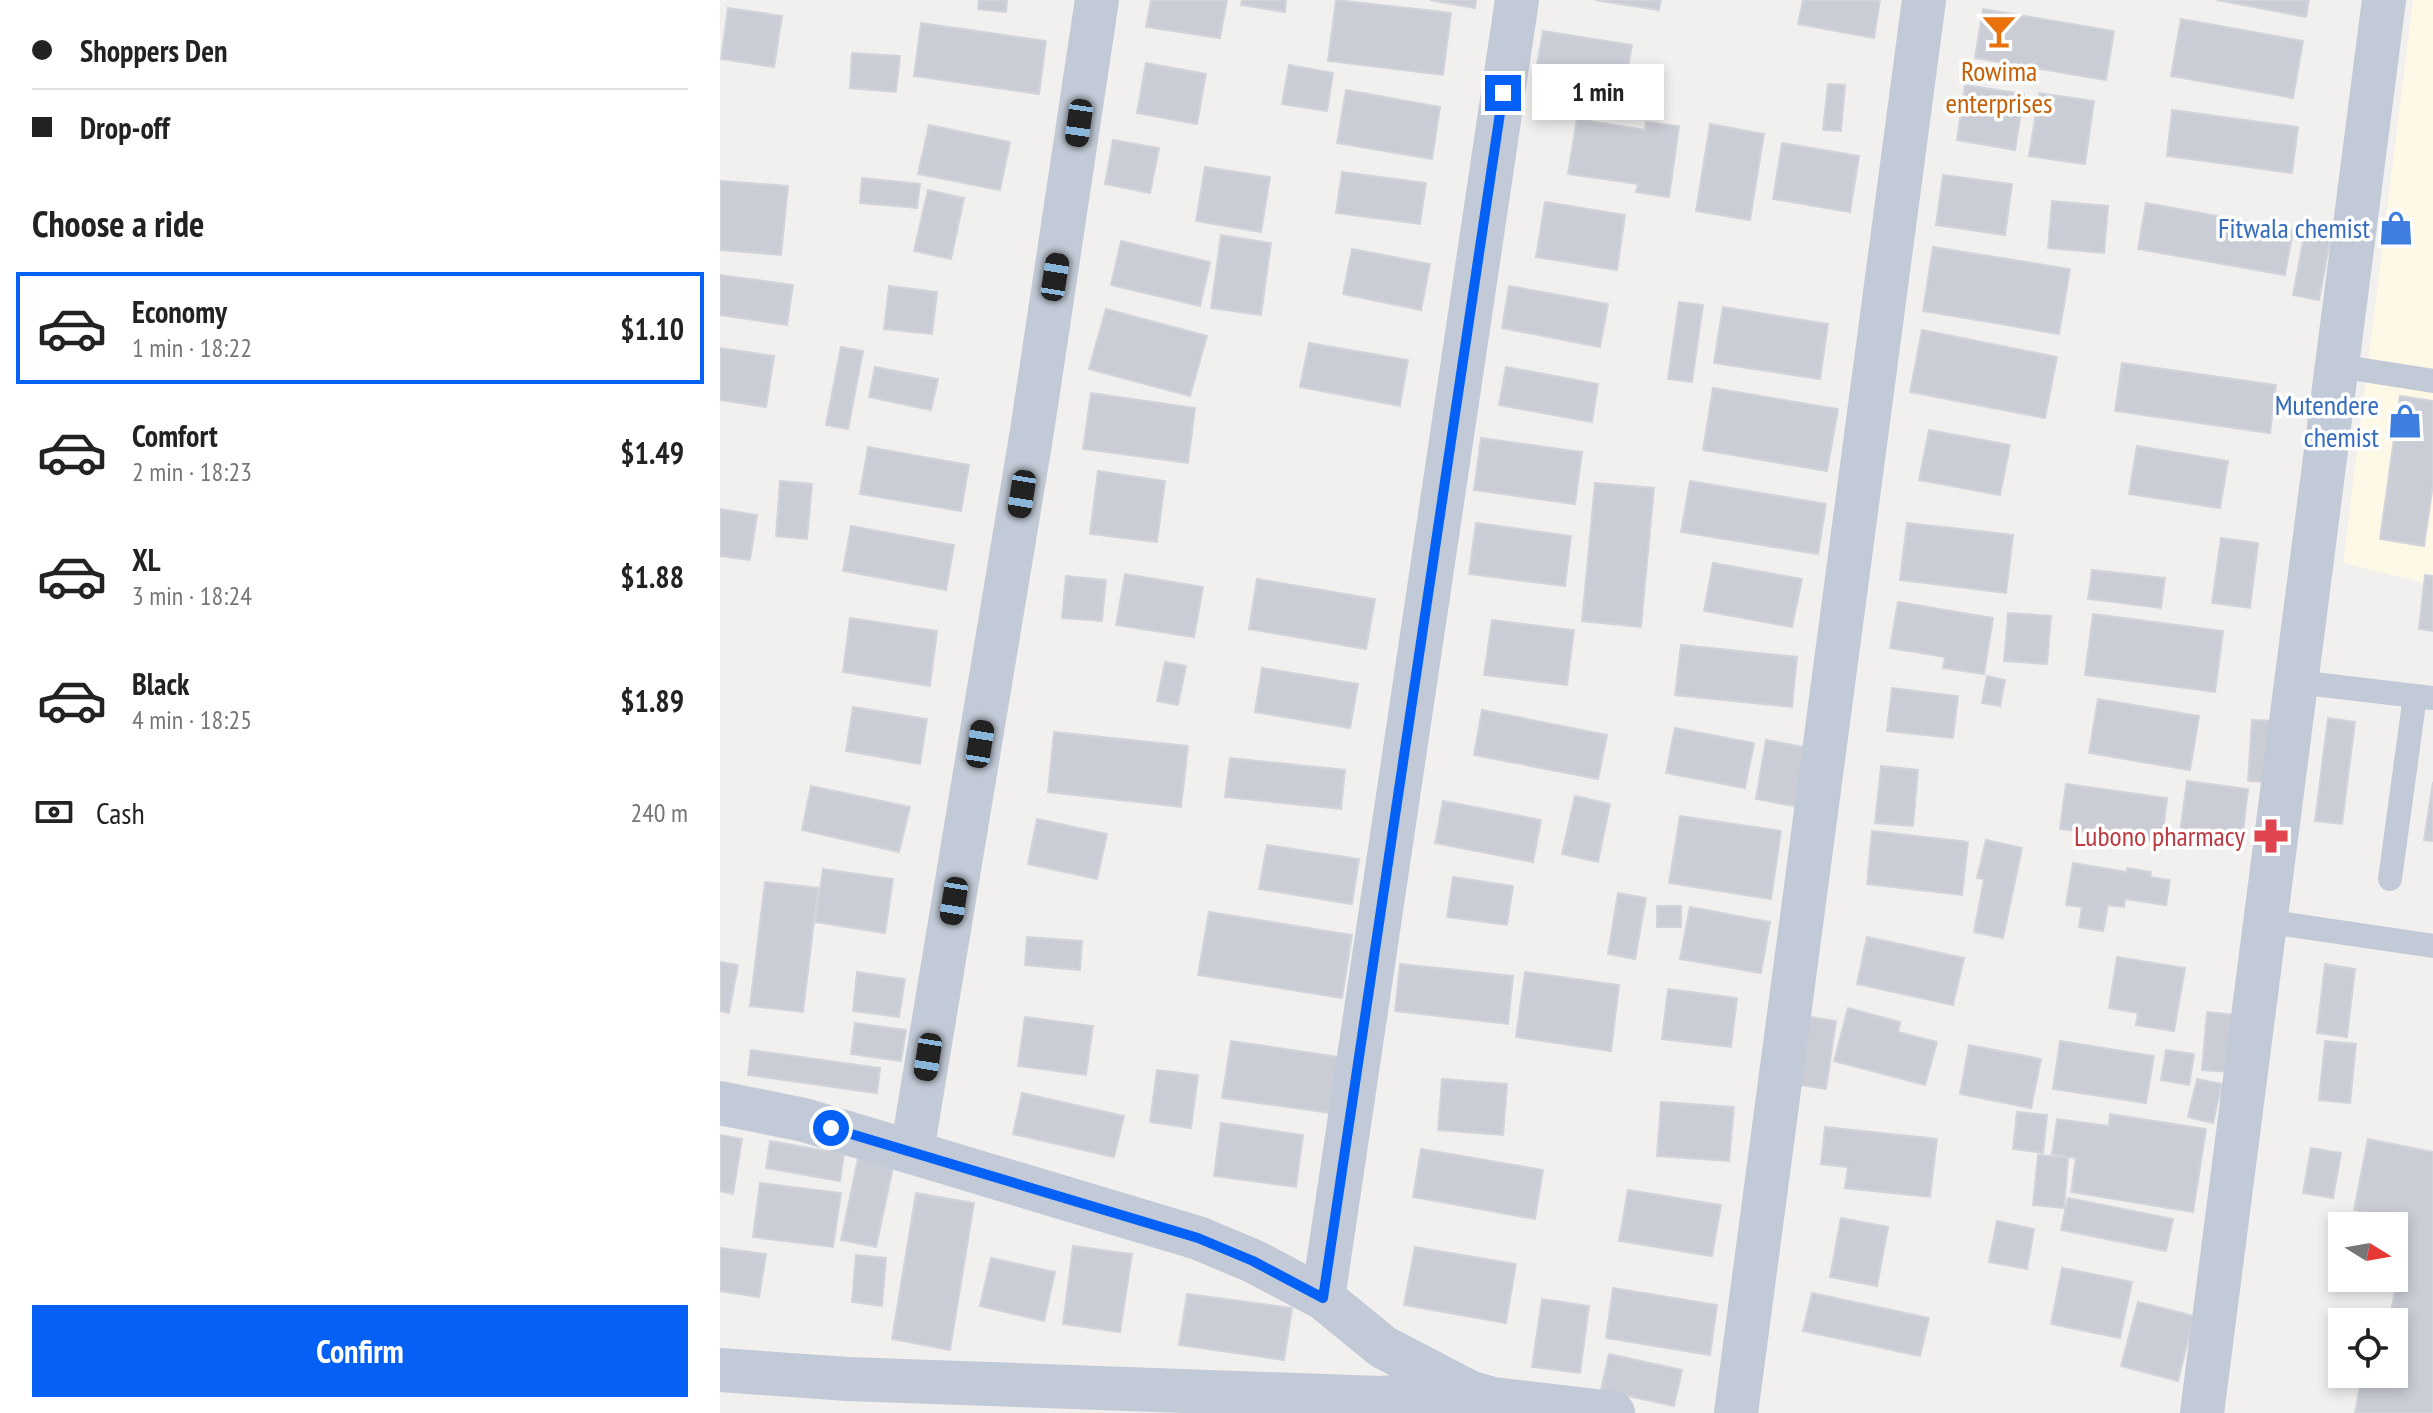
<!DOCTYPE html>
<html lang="en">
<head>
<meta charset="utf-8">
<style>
  body { margin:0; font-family:"PT Sans Narrow",sans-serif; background:#f6f6f6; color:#222; height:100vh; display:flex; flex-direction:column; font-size:30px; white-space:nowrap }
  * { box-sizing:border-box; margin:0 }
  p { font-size:26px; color:#767676 }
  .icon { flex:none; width:44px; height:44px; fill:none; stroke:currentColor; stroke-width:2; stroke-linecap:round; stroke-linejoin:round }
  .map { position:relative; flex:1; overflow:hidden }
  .drawer { display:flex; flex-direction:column; background:#fff; width:720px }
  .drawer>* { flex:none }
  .hud { display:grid; align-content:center; height:176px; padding:0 32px; background:#fff }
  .needle { width:52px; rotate:101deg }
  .fabs { position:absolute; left:1608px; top:1212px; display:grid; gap:16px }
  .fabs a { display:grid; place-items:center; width:80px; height:80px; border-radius:0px; background:#fff; box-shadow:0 4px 12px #0003; font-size:40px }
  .end { position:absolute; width:36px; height:36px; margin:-18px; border:10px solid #0561f5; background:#fff; box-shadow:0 0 0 4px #fff }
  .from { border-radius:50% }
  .bubble { position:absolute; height:56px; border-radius:0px; background:#fff; box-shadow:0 4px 12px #0003; font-size:26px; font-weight:800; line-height:56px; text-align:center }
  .car { position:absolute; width:24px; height:48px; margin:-24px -12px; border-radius:10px; box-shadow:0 0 6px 2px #0007; background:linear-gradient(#222 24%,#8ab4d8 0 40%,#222 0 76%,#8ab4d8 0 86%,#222 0) }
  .hud b { display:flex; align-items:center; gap:28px; height:76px; font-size:30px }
  .hud b+b { border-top:2px solid #e0e0e0 }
  .hud i { width:20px; height:20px; background:#222 }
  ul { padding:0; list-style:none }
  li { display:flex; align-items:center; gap:24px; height:112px; margin:0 16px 12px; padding:0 16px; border:4px solid transparent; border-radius:0px }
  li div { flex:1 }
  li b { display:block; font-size:30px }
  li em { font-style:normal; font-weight:800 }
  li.active { border-color:#0561f5 }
  li>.icon { width:72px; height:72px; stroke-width:1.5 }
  h2 { padding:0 32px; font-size:36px; line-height:96px }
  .pay { display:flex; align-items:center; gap:20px; height:88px; padding:0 32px; font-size:30px }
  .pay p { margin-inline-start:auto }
  .primary-button { display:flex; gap:16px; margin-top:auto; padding:16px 32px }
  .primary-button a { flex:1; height:92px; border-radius:0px; background:#0561f5; color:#fff; font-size:32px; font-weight:800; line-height:92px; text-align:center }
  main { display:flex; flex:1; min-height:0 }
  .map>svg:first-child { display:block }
</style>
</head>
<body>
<main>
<section class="drawer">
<div class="hud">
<b><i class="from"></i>Shoppers Den</b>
<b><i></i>Drop-off</b>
</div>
<h2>Choose a ride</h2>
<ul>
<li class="active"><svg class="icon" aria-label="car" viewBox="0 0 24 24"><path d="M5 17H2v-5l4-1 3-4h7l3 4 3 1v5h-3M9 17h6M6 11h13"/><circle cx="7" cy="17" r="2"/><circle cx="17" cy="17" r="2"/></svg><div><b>Economy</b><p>1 min · 18:22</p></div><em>$1.10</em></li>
<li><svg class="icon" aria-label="car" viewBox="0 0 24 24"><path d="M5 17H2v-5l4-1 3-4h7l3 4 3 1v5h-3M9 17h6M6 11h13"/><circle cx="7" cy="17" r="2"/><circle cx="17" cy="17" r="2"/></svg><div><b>Comfort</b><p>2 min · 18:23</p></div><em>$1.49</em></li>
<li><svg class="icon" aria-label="car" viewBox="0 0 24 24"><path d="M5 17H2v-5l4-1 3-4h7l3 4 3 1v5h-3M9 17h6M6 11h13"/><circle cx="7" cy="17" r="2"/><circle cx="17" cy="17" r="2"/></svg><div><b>XL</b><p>3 min · 18:24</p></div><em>$1.88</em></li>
<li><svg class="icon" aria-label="car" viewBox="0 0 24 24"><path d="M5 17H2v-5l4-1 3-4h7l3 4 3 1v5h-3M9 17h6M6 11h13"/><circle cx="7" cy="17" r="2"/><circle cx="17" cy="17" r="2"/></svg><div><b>Black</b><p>4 min · 18:25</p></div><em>$1.89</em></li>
</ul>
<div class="pay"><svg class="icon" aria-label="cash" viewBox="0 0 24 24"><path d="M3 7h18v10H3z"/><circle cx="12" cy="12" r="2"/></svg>Cash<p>240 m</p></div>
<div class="primary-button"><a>Confirm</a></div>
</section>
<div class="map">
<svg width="1713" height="1413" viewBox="0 0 1713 1413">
  <rect width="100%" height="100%" fill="#f2efef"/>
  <!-- commercial -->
  <path fill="#fef8e7" d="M1693 0H1713V585L1623 563Z"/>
  <!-- building -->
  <path fill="#cacdd5" stroke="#d2d4db" stroke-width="2" d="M259 0H287L286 12 258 9Z
    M431 0H507L500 38 426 27Z
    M522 0H566L565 12 521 5Z
    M616 0 731 13 723 75 608 61Z
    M710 0H756L755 8Z
    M875 0H941L939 10Z
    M1083 0H1160L1154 38 1078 24Z
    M1497 0H1589L1586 17Z
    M8 8 62 16 54 67 1 59Z
    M1263 9 1394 31 1386 80 1255 58Z
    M1461 19 1583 41 1573 98 1451 76Z
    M201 23 326 41 319 94 194 76Z
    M823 31 912 45 902 102 813 87Z
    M132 53 180 56 176 92 130 88Z
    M426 63 486 74 477 124 417 113Z
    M569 65 613 73 607 111 562 104Z
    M1108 84 1125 85 1121 131 1103 130Z
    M1245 85 1304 94 1295 150 1237 140Z
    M626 90 720 107 712 159 617 143Z
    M1319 93 1374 101 1365 164 1309 156Z
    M1452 110 1578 127 1572 173 1447 156Z
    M857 119 925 130 926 122 959 126 949 197 916 192 918 184 848 174Z
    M990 124 1044 134 1030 220 976 211Z
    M209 125 290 142 280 190 198 174Z
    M393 140 439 148 430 193 385 184Z
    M1062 143 1139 156 1130 212 1053 199Z
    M485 167 550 177 541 232 476 221Z
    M622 172 706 183 700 224 616 213Z
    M1223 175 1292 184 1285 235 1216 225Z
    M142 178 200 184 197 208 140 203Z
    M0 181 68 186 61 255 0 250Z
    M208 190 244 198 231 259 194 251Z
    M1332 201 1388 206 1384 253 1328 248Z
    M825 202 905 215 897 270 816 257Z
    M1426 203 1573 230 1565 275 1418 249Z
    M1586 226 1612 230 1599 300 1573 295Z
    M501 235 551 243 541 315 491 308Z
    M401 241 490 262 480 306 391 285Z
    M1213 247 1350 269 1339 334 1203 311Z
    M632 249 710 264 701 310 623 294Z
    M0 275 73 285 67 325 0 315Z
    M169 286 217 292 212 334 164 329Z
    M789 286 888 304 880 347 782 328Z
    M959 302 983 305 972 382 948 379Z
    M1003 307 1108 324 1100 379 994 363Z
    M386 309 487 336 470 396 369 369Z
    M1202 330 1337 357 1325 418 1190 392Z
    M589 343 688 360 680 406 580 387Z
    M121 347 143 351 128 429 106 425Z
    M0 348 54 356 46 407 0 400Z
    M1402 363 1556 385 1550 433 1395 411Z
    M155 367 218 379 211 410 149 397Z
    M786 367 878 384 872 422 779 405Z
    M993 388 1118 409 1107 471 983 450Z
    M371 393 475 408 468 463 363 449Z
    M1680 396 1713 401V484L1704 546 1660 539Z
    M1209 430 1290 445 1280 495 1199 480Z
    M761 438 862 452 855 504 754 490Z
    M1417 446 1508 461 1500 508 1409 494Z
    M148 447 249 465 241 511 140 494Z
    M378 471 445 481 437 542 370 534Z
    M60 481 92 484 87 539 56 536Z
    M970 481 1106 504 1098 554 961 532Z
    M875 483 934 488 921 627 862 621Z
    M0 509 37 515 30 560 0 556Z
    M756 523 851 536 845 586 749 574Z
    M1187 523 1293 535 1286 593 1180 580Z
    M131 526 234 545 226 590 123 571Z
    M1501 538 1538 543 1530 608 1492 603Z
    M993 563 1082 579 1072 627 984 611Z
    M1372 570 1445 578 1441 608 1368 599Z
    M405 574 483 587 474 637 396 625Z
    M1705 575 1713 576V631L1699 629Z
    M346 576 386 580 382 621 342 618Z
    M537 579 655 599 646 649 529 629Z
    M1178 602 1273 618 1264 674 1223 668 1225 657 1170 648Z
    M1288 613 1331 616 1327 664 1284 661Z
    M1373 614 1503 631 1495 692 1365 675Z
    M130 618 217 631 210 686 123 672Z
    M772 620 854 630 847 685 764 675Z
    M961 645 1077 657 1072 707 955 695Z
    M445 662 466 666 458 705 437 701Z
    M542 668 638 684 630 728 535 712Z
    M1267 676 1285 680 1280 706 1262 703Z
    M1172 688 1238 696 1233 738 1167 731Z
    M1378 699 1479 716 1470 770 1369 753Z
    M133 707 207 719 200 764 126 751Z
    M762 710 887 735 878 779 754 755Z
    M1608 718 1635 722 1622 824 1595 821Z
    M1532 720 1553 721 1549 782 1528 781Z
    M955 728 1034 743 1025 788 946 773Z
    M334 732 468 746 461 807 328 792Z
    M1046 740 1089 748 1078 807 1036 799Z
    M510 758 625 770 621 809 505 797Z
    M1161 766 1198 770 1193 826 1155 823Z
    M1467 781 1528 789 1521 849 1459 840Z
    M1713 782V841L1704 840Z
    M1346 784 1447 798 1442 842 1340 829Z
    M91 786 190 807 179 852 82 830Z
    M855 796 890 804 878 862 842 854Z
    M723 801 821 820 813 862 715 843Z
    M960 816 1061 831 1051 899 949 883Z
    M317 819 387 834 377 879 308 864Z
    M1152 831 1248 842 1242 895 1147 884Z
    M1266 840 1302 848 1283 938 1254 932 1264 879 1257 878Z
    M547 845 639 859 632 904 539 889Z
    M1353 863 1407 872V868L1431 872 1430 877 1450 880 1446 905 1405 899 1404 907 1388 905 1383 931 1359 927 1362 907 1346 905Z
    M103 869 173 879 165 933 95 922Z
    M733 877 793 886 787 925 727 917Z
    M45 882 98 888 83 1012 30 1006Z
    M898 893 926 898 915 959 888 954Z
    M937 906H961V927H937Z
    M970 907 1050 922 1041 973 960 959Z
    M489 912 632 935 622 998 478 975Z
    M307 937 362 941 360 970 305 965Z
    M1147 937 1244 958 1233 1005 1137 984Z
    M1397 957 1465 968 1454 1031 1416 1025 1418 1013 1389 1008Z
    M0 962 18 965 9 1013 0 1011Z
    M680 964 793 976 788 1024 675 1011Z
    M1605 964 1635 969 1627 1037 1597 1033Z
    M137 972 185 979 179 1017 133 1011Z
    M805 972 899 985 891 1051 796 1037Z
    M948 989 1017 998 1011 1047 942 1039Z
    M1128 1008 1180 1022 1178 1032 1217 1042 1205 1085 1114 1061Z
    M1487 1012 1514 1015 1510 1072 1482 1070Z
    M305 1017 373 1026 366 1075 298 1066Z
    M1090 1017 1116 1021 1106 1089 1080 1085Z
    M135 1023 186 1030 181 1061 131 1054Z
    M511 1041 619 1057 611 1113 502 1098Z
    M1340 1041 1434 1056 1426 1103 1333 1089Z
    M1605 1041 1636 1044 1630 1103 1599 1100Z
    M1249 1045 1321 1059 1311 1108 1240 1094Z
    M31 1050 160 1068 157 1093 28 1075Z
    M1446 1050 1474 1054 1469 1085 1441 1080Z
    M437 1070 478 1075 471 1128 430 1122Z
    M722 1079 787 1084 783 1135 718 1130Z
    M1477 1079 1502 1084 1493 1123 1468 1117Z
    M302 1093 404 1116 394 1157 293 1134Z
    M941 1102 1014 1107 1009 1161 937 1156Z
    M1297 1112 1327 1115 1323 1153 1293 1149Z
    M1390 1114 1486 1129 1473 1212 1351 1192 1356 1158 1332 1154 1337 1119 1389 1126Z
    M501 1123 583 1135 576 1187 494 1176Z
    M1105 1127 1217 1139 1210 1197 1125 1188 1128 1167 1101 1164Z
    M0 1135 22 1139 13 1194 0 1191Z
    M1648 1139 1713 1152V1413H1635L1642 1374H1674V1322H1669L1678 1276 1674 1275V1226H1662L1664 1216 1634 1210Z
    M50 1141 124 1154 120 1181 46 1168Z
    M1591 1148 1621 1153 1613 1198 1583 1193Z
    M701 1149 823 1170 815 1219 693 1197Z
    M1318 1155 1348 1158 1344 1208 1313 1205Z
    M138 1159 173 1167 156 1247 121 1240Z
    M40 1183 121 1193 113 1247 33 1237Z
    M908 1190 1001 1205 992 1256 899 1241Z
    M196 1193 254 1203 230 1350 172 1339Z
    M1348 1198 1453 1219 1446 1251 1341 1230Z
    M1121 1218 1168 1227 1157 1286 1110 1277Z
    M1277 1221 1314 1229 1307 1269 1269 1262Z
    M353 1246 412 1254 400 1332 343 1324Z
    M695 1247 796 1264 786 1323 684 1305Z
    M0 1248 46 1254 39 1297 0 1291Z
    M136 1255 166 1258 162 1306 132 1302Z
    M271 1258 335 1272 324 1321 260 1306Z
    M1342 1268 1412 1282 1400 1338 1331 1324Z
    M893 1288 997 1305 990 1355 886 1338Z
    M1092 1293 1209 1318 1200 1356 1083 1331Z
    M467 1294 572 1308 564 1360 459 1345Z
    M822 1299 869 1306 860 1373 812 1367Z
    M1418 1302 1474 1316 1458 1381 1401 1366Z
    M889 1354 962 1370 954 1406 881 1390Z"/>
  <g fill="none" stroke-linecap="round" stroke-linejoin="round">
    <!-- lane -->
    <path stroke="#c1cad6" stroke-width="24" d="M1618 366 1713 381
      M1577 682 1713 698
      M1670 879 1695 696
      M1544 921 1713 946"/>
    <!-- street -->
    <path stroke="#c1cad6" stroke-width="44" d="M0 1103 84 1120 478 1238 533 1261 603 1298 663 1347 749 1392 773 1399 893 1413
      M192 1151 312 431 377 0
      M603 1298 797 0
      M0 1370 128 1379 660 1398 749 1392
      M1016 1413 1204 0
      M1482 1413 1664 0"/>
  </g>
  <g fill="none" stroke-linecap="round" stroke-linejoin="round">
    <!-- route -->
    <path stroke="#0561f5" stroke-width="10" d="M111 1128 478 1238 533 1261 603 1298 783 93"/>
  </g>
  <!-- icons -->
  <defs>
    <g id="bar-bare" transform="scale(2.76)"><path d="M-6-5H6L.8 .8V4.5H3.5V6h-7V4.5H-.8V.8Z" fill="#e8710a" stroke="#fff" stroke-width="2.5" paint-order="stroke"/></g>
    <g id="shop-bare" transform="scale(2.76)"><path d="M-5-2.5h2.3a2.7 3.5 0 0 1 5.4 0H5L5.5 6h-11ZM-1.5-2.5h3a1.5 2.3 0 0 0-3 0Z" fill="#3f7fe0" stroke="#fff" stroke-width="2.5" paint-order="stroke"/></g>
    <g id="pharmacy-bare" transform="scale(2.76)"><path d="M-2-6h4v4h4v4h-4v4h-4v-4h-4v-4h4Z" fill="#e0444e" stroke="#fff" stroke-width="2.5" paint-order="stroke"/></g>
  </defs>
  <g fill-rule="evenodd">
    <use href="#bar-bare" x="1279" y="31"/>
    <use href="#shop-bare" x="1676" y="228"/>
    <use href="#shop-bare" x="1685" y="421"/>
    <use href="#pharmacy-bare" x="1551" y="836"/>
  </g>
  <g text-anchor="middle" stroke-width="7" stroke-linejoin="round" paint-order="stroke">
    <!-- food labels -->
    <g font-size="28" fill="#c56008" stroke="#fff">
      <text x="1279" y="81">Rowima<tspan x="1279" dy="32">enterprises</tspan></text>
    </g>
    <!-- shop labels -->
    <g font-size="28" fill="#366cbe" stroke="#fff" text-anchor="end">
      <text x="1650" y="238">Fitwala chemist</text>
      <text x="1659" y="415">Mutendere<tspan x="1659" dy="32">chemist</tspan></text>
    </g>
    <!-- health labels -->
    <g font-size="28" fill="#be3a42" stroke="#fff" text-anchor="end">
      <text x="1525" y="846">Lubono pharmacy</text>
    </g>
  </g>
</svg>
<div class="fabs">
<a><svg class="needle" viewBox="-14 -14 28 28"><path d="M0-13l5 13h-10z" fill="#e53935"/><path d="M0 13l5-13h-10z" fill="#767676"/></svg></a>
<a><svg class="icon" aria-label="locate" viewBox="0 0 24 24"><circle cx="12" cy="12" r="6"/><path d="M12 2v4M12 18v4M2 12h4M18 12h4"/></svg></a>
</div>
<i class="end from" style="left:111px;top:1128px"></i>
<i class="end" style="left:783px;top:93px"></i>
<div class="bubble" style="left:812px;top:64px;width:132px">1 min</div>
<i class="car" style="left:359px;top:123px;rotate:188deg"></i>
<i class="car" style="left:335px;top:277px;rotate:9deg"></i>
<i class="car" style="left:302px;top:494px;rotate:189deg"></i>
<i class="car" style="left:260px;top:744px;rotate:9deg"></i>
<i class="car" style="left:234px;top:901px;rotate:189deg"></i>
<i class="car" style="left:208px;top:1057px;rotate:189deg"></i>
</div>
</main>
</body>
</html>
